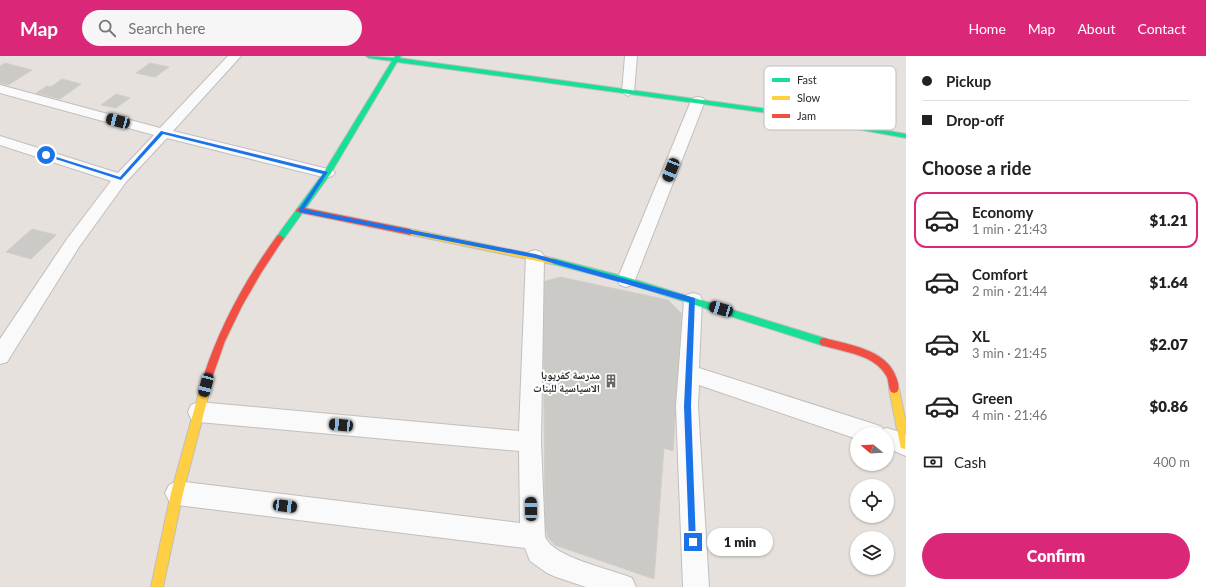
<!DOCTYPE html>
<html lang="en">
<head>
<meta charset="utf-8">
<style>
  body { margin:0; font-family:Lato,"Noto Naskh Arabic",sans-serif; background:#f6f6f6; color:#222; height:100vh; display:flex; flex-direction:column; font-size:15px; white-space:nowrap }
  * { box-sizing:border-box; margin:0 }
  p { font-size:13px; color:#767676 }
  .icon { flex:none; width:22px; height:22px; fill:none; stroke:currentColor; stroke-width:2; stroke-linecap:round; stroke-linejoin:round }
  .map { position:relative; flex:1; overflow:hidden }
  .side { display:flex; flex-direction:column; background:#fff; width:300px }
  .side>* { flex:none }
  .guide { display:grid; align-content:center; height:88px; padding:0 16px; background:#fff }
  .needle { width:26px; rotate:288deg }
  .tools { position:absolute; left:850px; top:371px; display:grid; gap:8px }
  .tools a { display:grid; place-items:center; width:44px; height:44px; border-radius:50%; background:#fff; box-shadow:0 1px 3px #0004; font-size:20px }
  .end { position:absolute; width:18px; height:18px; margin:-9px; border:5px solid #1a73e8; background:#fff; box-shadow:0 0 0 2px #fff }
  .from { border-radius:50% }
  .bubble { position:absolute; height:28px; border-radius:14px; background:#fff; box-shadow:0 1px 3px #0004; font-size:13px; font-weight:800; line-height:28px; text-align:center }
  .car { position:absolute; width:12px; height:24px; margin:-12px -6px; border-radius:5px; box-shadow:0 0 3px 1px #0007; background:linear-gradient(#222 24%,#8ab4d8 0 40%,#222 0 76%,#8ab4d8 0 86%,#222 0) }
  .guide b { display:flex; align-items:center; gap:14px; height:38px; font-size:15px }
  .guide b+b { border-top:1px solid #e0e0e0 }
  .guide i { width:10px; height:10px; background:#222 }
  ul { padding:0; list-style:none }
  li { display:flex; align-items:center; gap:12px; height:56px; margin:0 8px 6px; padding:0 8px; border:2px solid transparent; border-radius:12px }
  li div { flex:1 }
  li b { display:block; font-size:15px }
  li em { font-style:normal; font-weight:800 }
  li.selected { border-color:#db2777 }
  li>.icon { width:36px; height:36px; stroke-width:1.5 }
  h2 { padding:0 16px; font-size:18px; line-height:48px }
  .pay { display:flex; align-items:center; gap:10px; height:44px; padding:0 16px; font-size:15px }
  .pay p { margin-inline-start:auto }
  .primary-button { display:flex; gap:8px; margin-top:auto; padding:8px 16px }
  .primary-button a { flex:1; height:46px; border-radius:24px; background:#db2777; color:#fff; font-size:16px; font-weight:800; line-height:46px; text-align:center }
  header { display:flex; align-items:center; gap:24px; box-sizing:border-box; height:56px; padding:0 20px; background:#db2777; color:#fff }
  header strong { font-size:19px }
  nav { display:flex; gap:22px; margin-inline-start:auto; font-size:14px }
  .search { width:280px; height:36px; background:#f6f6f6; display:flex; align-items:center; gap:10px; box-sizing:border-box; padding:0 14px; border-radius:22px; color:#767676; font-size:15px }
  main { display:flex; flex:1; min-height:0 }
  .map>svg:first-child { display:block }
</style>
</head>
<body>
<header>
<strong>Map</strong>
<div class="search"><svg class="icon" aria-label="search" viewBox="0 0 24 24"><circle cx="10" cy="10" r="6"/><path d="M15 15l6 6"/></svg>Search here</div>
<nav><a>Home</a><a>Map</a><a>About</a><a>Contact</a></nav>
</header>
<main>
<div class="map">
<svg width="906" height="531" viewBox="0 0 906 531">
  <rect width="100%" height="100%" fill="#e6e1dc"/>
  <!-- building -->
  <path fill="#cccac6" stroke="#d1cdc9" d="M5 7 32 14 8 29 0 27V10Z
    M150 7 169 11 155 21 136 17Z
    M62 23 81 28 60 43 36 37 47 30 51 31Z
    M116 38 130 42 116 52 101 49Z
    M32 173 56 179 31 203 6 196Z
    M560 221 668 244 682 258 673 395 664 392 654 523 555 489 548 482 545 469 543 226Z"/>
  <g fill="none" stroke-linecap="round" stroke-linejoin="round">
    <!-- street casing -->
    <g stroke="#c0bebe" stroke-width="2">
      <path id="street" d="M228 0H241L173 75 332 114 335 117 332 120 327 122 167 82 126 126 79 191 7 306 0 308V283L67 183 111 125 0 89V80L118 117 154 79 0 37V29L160 72Z
        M625 0H637L634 36 628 40 622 36Z
        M698 41 703 42 705 45 635 224 632 229 626 231 620 229 617 224 691 45 693 42Z
        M535 194 541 196 544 200 541 386 545 481C554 502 611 513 632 522L636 531H586L556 521 547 517 530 505 525 492 177 449 169 445 165 437 169 429 177 425 520 467 519 395 199 366 191 363 188 356 191 349 199 346 519 375 526 200 529 196Z
        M693 237 700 239 702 244 699 312 874 368 882 371 883 373 887 372 906 378V400L887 392V378H857V383L699 329 698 350 709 531H683L676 350 684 244 686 239Z"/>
    </g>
    <!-- fast casing -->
    <g stroke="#c0bebe" stroke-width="2">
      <path id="fast" d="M366 0 394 2 395 0H401L399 2 768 53 906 78V82L768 57 397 6 331 117 283 184H277L276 182 277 180 324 116 392 5 369 2Z
        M552 202 626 221 824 282 827 283 829 286 827 289 824 290 626 227 549 207 548 205Z"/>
    </g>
    <!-- slow casing -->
    <g stroke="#c0bebe" stroke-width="2">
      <path id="slow" d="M410 173 552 202 556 205 552 208 407 178 406 176Z
        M208 318 211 319 213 322 183 437 163 531H151L171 437 203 322 205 319Z
        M894 329 897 330 899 333 906 367 905 393 901 392 900 388 889 333 891 330Z"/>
    </g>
    <!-- jam casing -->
    <g stroke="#c0bebe" stroke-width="2">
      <path id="jam" d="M300 151 410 173 414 176 410 179 297 156 296 154Z
        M280 179 284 182 261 217 242 250 225 285 211 325 208 326 205 325 203 322C220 270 245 224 277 180Z
        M824 282C849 289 886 293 896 321 898 326 900 332 897 336L894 337 891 336C888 331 889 326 887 321 875 298 843 296 821 289L819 286 821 283Z"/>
    </g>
    <!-- street -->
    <use href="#street" fill="#fbfafa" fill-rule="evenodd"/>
    <!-- fast -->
    <use href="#fast" fill="#16e098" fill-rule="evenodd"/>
    <!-- slow -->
    <use href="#slow" fill="#ffcf43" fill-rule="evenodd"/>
    <!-- jam -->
    <use href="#jam" fill="#f24e42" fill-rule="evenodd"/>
  </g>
  <!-- route -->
  <path fill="#1a73e8" d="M161 75 328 116 304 153 535 198 695 242 691 350 696 489H690L689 486 684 350 689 246 535 202 299 156V153L323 118 163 78 121 124 43 99 47 98 120 121Z"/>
  <!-- icons -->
  <defs>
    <g id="building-bare" transform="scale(1.08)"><path d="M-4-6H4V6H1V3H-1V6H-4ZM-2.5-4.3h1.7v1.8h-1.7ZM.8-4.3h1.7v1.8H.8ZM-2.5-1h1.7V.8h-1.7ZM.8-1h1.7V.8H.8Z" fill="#6a6866" stroke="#fff" stroke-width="2.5" paint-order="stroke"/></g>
  </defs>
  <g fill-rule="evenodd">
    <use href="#building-bare" x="611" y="325"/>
  </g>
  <g text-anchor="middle" stroke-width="4" stroke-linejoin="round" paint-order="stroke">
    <!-- poi labels -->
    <g font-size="11" font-weight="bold" fill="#272727" stroke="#fff" text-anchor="end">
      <text x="600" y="323">مدرسة كفريوبا<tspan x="600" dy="13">الاسياسية للبنات</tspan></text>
    </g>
  </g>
  <!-- legend -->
  <rect x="764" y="10" width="132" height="64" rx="6" fill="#fff" stroke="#bebebe" stroke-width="1"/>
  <rect x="772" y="22" width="18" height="4" fill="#16e098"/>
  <rect x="772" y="40" width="18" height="4" fill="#ffcf43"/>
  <rect x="772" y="58" width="18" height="4" fill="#f24e42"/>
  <g font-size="11" fill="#272727">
    <text x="797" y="28">Fast</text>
    <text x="797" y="46">Slow</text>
    <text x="797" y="64">Jam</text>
  </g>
</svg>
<div class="tools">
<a><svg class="needle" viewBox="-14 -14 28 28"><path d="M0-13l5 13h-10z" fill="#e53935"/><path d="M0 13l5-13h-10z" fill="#767676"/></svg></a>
<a><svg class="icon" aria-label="locate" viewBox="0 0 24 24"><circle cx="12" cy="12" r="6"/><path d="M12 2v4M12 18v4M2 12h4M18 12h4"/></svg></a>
<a><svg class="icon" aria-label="layers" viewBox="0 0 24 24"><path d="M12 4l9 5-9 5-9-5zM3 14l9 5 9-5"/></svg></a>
</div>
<i class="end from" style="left:46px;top:99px"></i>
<i class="end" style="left:693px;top:486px"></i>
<div class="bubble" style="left:707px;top:472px;width:66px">1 min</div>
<i class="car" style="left:118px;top:65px;rotate:285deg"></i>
<i class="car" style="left:671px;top:114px;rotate:202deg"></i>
<i class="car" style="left:721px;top:253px;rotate:287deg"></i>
<i class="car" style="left:206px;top:329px;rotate:195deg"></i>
<i class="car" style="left:341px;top:369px;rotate:275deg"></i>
<i class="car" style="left:285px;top:450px;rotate:97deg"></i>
<i class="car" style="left:531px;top:453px;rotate:359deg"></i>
</div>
<section class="side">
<div class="guide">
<b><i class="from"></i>Pickup</b>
<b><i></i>Drop-off</b>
</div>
<h2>Choose a ride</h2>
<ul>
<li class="selected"><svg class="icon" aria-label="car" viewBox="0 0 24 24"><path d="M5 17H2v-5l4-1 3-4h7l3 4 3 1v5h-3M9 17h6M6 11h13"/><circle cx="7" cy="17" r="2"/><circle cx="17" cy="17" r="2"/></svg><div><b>Economy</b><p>1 min · 21:43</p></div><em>$1.21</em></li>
<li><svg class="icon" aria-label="car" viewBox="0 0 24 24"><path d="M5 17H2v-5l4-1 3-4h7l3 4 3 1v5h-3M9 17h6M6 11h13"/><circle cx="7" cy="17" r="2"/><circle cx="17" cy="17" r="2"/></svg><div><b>Comfort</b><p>2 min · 21:44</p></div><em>$1.64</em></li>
<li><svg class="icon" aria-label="car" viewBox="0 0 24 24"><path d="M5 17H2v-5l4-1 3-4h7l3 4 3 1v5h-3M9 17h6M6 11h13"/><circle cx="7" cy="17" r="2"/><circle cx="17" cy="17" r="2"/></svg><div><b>XL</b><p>3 min · 21:45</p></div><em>$2.07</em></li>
<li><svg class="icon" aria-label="car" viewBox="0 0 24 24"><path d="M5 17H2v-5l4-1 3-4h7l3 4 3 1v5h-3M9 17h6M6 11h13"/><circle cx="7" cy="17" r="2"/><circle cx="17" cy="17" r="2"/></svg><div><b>Green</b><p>4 min · 21:46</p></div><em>$0.86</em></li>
</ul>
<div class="pay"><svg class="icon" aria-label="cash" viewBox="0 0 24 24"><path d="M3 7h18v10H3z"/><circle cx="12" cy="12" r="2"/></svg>Cash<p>400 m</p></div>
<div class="primary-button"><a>Confirm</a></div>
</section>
</main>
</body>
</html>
